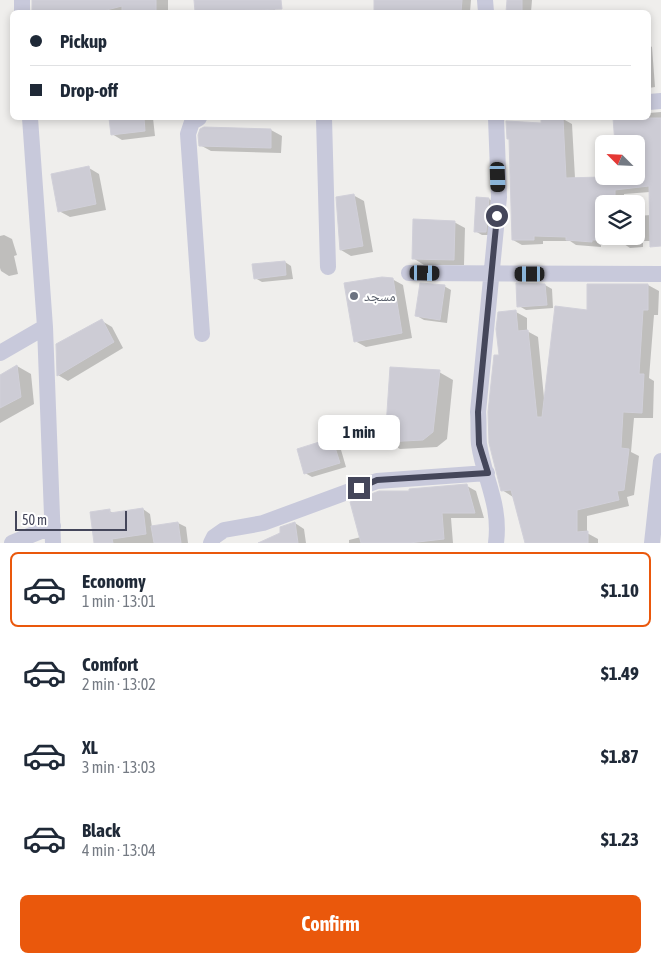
<!DOCTYPE html>
<html lang="en">
<head>
<meta charset="utf-8">
<style>
  body { margin:0; font-family:"Asap Condensed","Noto Naskh Arabic",sans-serif; background:#f2f2f3; color:#1f2937; height:100vh; display:flex; flex-direction:column; font-size:19px; white-space:nowrap }
  * { box-sizing:border-box; margin:0 }
  p { font-size:16px; color:#747a83 }
  .icon { flex:none; width:28px; height:28px; fill:none; stroke:currentColor; stroke-width:2; stroke-linecap:round; stroke-linejoin:round }
  .map { position:relative; height:543px; overflow:hidden }
  .sheet { display:flex; flex-direction:column; background:#fff; flex:1 }
  .sheet>* { flex:none }
  .banner { position:absolute; left:10px; top:10px; width:641px; height:110px; border-radius:8px; box-shadow:0 2px 8px #0003; display:grid; align-content:center; height:110px; padding:0 20px; background:#fff }
  .needle { width:32px; rotate:294deg }
  .fabs { position:absolute; left:595px; top:135px; display:grid; gap:10px }
  .fabs a { display:grid; place-items:center; width:50px; height:50px; border-radius:8px; background:#fff; box-shadow:0 2px 8px #0003; font-size:25px }
  .scale { position:absolute; left:15px; bottom:12px; width:112px; box-sizing:border-box; padding-left:5px; border:2px solid #44465a; border-top:0; font-size:14px; line-height:18px; white-space:nowrap; color:#44465a; -webkit-text-stroke:4px #fff; paint-order:stroke }
  .end { position:absolute; width:22px; height:22px; margin:-11px; border:6px solid #44465a; background:#fff; box-shadow:0 0 0 2px #fff }
  .from { border-radius:50% }
  .bubble { position:absolute; height:35px; border-radius:8px; background:#fff; box-shadow:0 2px 8px #0003; font-size:16px; font-weight:700; line-height:35px; text-align:center }
  .car { position:absolute; width:15px; height:30px; margin:-15px -8px; border-radius:6px; box-shadow:0 0 4px 1px #0007; background:linear-gradient(#222 24%,#8ab4d8 0 40%,#222 0 76%,#8ab4d8 0 86%,#222 0) }
  .banner b { display:flex; align-items:center; gap:18px; height:48px; font-size:19px }
  .banner b+b { border-top:1px solid #e0e1e3 }
  .banner i { width:12px; height:12px; background:#1f2937 }
  ul { padding:9px 0 0; list-style:none }
  li { display:flex; align-items:center; gap:15px; height:75px; margin:0 10px 8px; padding:0 10px; border:2px solid transparent; border-radius:8px }
  li div { flex:1 }
  li b { display:block; font-size:19px }
  li em { font-style:normal; font-weight:700 }
  li.on { border-color:#ea580c }
  li>.icon { width:45px; height:45px; stroke-width:1.5 }
  .primary-button { display:flex; gap:10px; margin-top:auto; padding:10px 20px }
  .primary-button a { flex:1; height:58px; border-radius:8px; background:#ea580c; color:#fff; font-size:20px; font-weight:700; line-height:58px; text-align:center }
  .map>svg:first-child { display:block }
</style>
</head>
<body>
<div class="map">
<svg width="661" height="543" viewBox="0 0 661 543">
  <rect width="100%" height="100%" fill="#efeeec"/>
  <!-- shadow -->
  <path fill="#0003" fill-rule="evenodd" d="M32 0H168V12H33Z
    M196 0H275V12H196Z
    M375 0H471L470 12H375Z
    M508 0H532L531 12H508Z
    M649 45 652 47 655 87 649 88Z
    M661 112V241H643V247L630 248 624 244 601 245V247L576 245 570 241H543V244L522 245 513 240 542 125 563 119 572 124 575 178 636 176V144H616L614 118H649V113ZM650 192 651 215 636 216V236H604V204H624V194Z
    M110 118H153L155 136 122 140 112 134Z
    M204 128 271 130 282 136 281 153 211 151 200 145Z
    M89 168 99 174 106 210 70 217 59 211Z
    M353 195 364 201 373 252 351 256 341 250Z
    M489 199 495 203 492 235H482L475 231Z
    M454 222 465 228 464 265H424L413 258Z
    M4 235 12 239 17 255 14 256 18 274 9 276 1 271 0 268V236Z
    M285 262 291 266 293 279 262 282 255 278Z
    M392 279 403 285 412 338 366 347 355 341Z
    M545 285 552 289 553 308 526 310 519 306Z
    M589 285H648L659 291 658 315H654L649 378 654 381 653 418H634L631 452 639 456 634 495 627 497 629 506 587 516V533L598 539V543H526L513 497 502 490 500 357 516 312 527 318V331L538 337 544 398 588 311Z
    M444 286 451 290 447 323 424 320 417 316Z
    M102 321 112 327 123 348 68 381 58 375 57 345Z
    M17 366 31 374 34 404 0 423V376Z
    M439 372 453 380 447 439 437 447 400 449 386 441Z
    M332 439 339 443 346 467 312 477 305 473Z
    M467 486 476 491 484 518H451L453 543H349V540L361 537 410 492Z
    M143 509 150 514 152 527 178 523 186 527 188 543H95L109 511 114 513Z
    M295 523 304 529 306 543H265Z"/>
  <!-- building -->
  <path fill="#cdccd5" stroke="#d1d0d9" d="M32 0H156V12H122V6L99 12H32Z
    M194 0H281L282 9 195 12Z
    M374 0H462L461 12H374Z
    M507 0H522V12H506Z
    M109 118H144L145 131 111 135Z
    M563 118 566 178 636 176V144H615L613 118H661V246L650 247 649 186 615 190V204H604V240H592V242L566 240V237L534 236V240H512L509 139H507L506 121 541 123V119Z
    M204 127 271 129V148L199 146 198 135 200 129Z
    M89 166 96 204 58 212 51 174Z
    M354 194 363 246 340 250 336 197Z
    M476 197 489 198 486 232H474Z
    M413 219 455 221 454 260 412 259Z
    M285 261 286 275 254 279 252 264Z
    M382 277 393 278 402 333 354 342 344 283Z
    M420 283 445 285 440 320 415 316Z
    M516 283 545 284 547 305 517 307Z
    M587 284H648V310H643L639 374H644L642 413 623 412 621 448 629 449 624 490 617 491 619 500 577 510V532L588 531V543H525L511 490 501 491 489 443 488 412 494 355H499L496 329 498 312 516 310 518 331 528 330 537 417H542L555 306 587 310Z
    M102 319 114 342 57 376 56 344Z
    M17 365 21 397 0 408V375Z
    M390 367 440 370 433 432 423 440 385 442Z
    M332 438 340 463 304 474 297 449Z
    M467 484 475 513H442L444 539 409 543H361L350 502 379 491H409V489Z
    M143 508 146 534 112 539 113 543H94L90 512 110 509V513Z
    M178 522 181 543H154L151 526Z
    M295 522 298 543H258L280 533V527Z"/>
  <g fill="none" stroke-linecap="round" stroke-linejoin="round">
    <!-- street -->
    <path stroke="#c8c9db" stroke-width="16" d="M22 0V12
      M485 0 486 12
      M649 102 661 101
      M30 118 45 327 53 543
      M199 118 192 122 188 134 202 334
      M324 118 328 267
      M409 273 661 274
      M0 353 45 327
      M12 543 53 526
      M211 543 214 537 224 530 263 523 377 481 487 473
      M496 543C501 504 484 479 479 444 478 433 479 423 478 412L499 197 496 118
      M652 543 661 461"/>
  </g>
  <g fill="none" stroke-linecap="round" stroke-linejoin="round">
    <!-- route -->
    <path stroke="#44465a" stroke-width="6" d="M359 488 377 480 488 473 479 444 478 412 497 216"/>
  </g>
  <!-- markers -->
  <circle fill="#6b7280" stroke="#fff" stroke-width="2" cx="354" cy="296" r="5"/>
  <g text-anchor="middle" stroke-width="4" stroke-linejoin="round" paint-order="stroke">
    <!-- worship labels -->
    <g font-size="14" fill="#5b616d" stroke="#fff" text-anchor="start">
      <text x="364" y="301">مسجد</text>
    </g>
  </g>
</svg>
<div class="fabs">
<a><svg class="needle" viewBox="-14 -14 28 28"><path d="M0-13l5 13h-10z" fill="#e53935"/><path d="M0 13l5-13h-10z" fill="#747a83"/></svg></a>
<a><svg class="icon" aria-label="layers" viewBox="0 0 24 24"><path d="M12 4l9 5-9 5-9-5zM3 14l9 5 9-5"/></svg></a>
</div>
<div class="scale">50 m</div>
<i class="end from" style="left:497px;top:216px"></i>
<i class="end" style="left:359px;top:488px"></i>
<div class="bubble" style="left:318px;top:415px;width:82px">1 min</div>
<i class="car" style="left:498px;top:177px;rotate:178deg"></i>
<i class="car" style="left:425px;top:273px;rotate:91deg"></i>
<i class="car" style="left:530px;top:274px;rotate:270deg"></i>
<div class="banner">
<b><i class="from"></i>Pickup</b>
<b><i></i>Drop-off</b>
</div>
</div>
<section class="sheet">
<ul>
<li class="on"><svg class="icon" aria-label="car" viewBox="0 0 24 24"><path d="M5 17H2v-5l4-1 3-4h7l3 4 3 1v5h-3M9 17h6M6 11h13"/><circle cx="7" cy="17" r="2"/><circle cx="17" cy="17" r="2"/></svg><div><b>Economy</b><p>1 min · 13:01</p></div><em>$1.10</em></li>
<li><svg class="icon" aria-label="car" viewBox="0 0 24 24"><path d="M5 17H2v-5l4-1 3-4h7l3 4 3 1v5h-3M9 17h6M6 11h13"/><circle cx="7" cy="17" r="2"/><circle cx="17" cy="17" r="2"/></svg><div><b>Comfort</b><p>2 min · 13:02</p></div><em>$1.49</em></li>
<li><svg class="icon" aria-label="car" viewBox="0 0 24 24"><path d="M5 17H2v-5l4-1 3-4h7l3 4 3 1v5h-3M9 17h6M6 11h13"/><circle cx="7" cy="17" r="2"/><circle cx="17" cy="17" r="2"/></svg><div><b>XL</b><p>3 min · 13:03</p></div><em>$1.87</em></li>
<li><svg class="icon" aria-label="car" viewBox="0 0 24 24"><path d="M5 17H2v-5l4-1 3-4h7l3 4 3 1v5h-3M9 17h6M6 11h13"/><circle cx="7" cy="17" r="2"/><circle cx="17" cy="17" r="2"/></svg><div><b>Black</b><p>4 min · 13:04</p></div><em>$1.23</em></li>
</ul>
<div class="primary-button"><a>Confirm</a></div>
</section>
</body>
</html>
